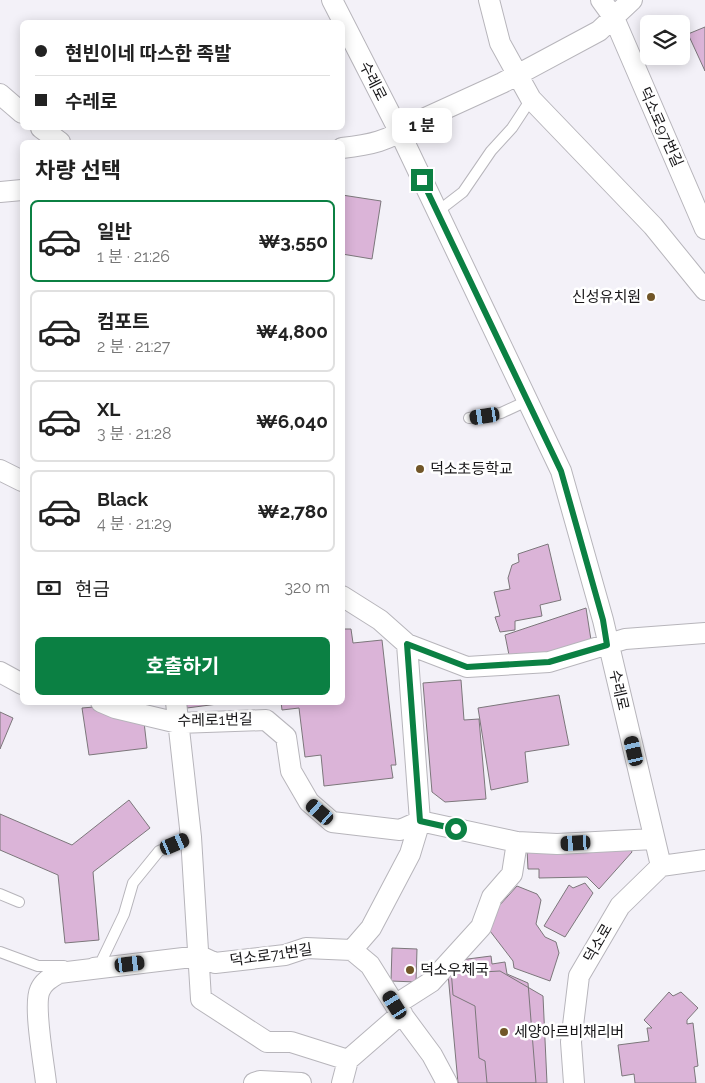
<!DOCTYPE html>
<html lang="ko">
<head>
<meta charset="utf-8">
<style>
  body { margin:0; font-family:Raleway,"Noto Sans KR",sans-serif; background:#f2f2f2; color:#222; height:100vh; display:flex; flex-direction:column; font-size:19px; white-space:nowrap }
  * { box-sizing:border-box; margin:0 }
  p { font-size:16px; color:#767676 }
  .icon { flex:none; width:28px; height:28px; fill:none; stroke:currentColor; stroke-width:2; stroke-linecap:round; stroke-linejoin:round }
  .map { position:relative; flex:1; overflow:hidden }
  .drawer { position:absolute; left:20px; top:140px; width:325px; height:565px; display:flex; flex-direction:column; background:#fff; border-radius:8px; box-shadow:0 2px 12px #0003 }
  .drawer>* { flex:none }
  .hud { position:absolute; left:20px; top:20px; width:325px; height:110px; border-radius:8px; box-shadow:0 2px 12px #0003; display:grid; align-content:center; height:110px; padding:0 15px; background:#fff }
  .controls { position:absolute; left:640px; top:15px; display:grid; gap:10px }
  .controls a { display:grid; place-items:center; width:50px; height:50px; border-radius:8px; background:#fff; box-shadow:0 2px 12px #0003; font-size:25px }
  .end { position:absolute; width:22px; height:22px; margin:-11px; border:6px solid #0b8043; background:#fff; box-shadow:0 0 0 2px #fff }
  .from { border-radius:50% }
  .bubble { position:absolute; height:35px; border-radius:8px; background:#fff; box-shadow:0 2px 12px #0003; font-size:16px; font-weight:700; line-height:35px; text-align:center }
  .car { position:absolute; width:15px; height:30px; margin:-15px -8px; border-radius:6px; box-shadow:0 0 4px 1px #0007; background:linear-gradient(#222 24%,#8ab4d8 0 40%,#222 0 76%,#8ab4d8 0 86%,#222 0) }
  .hud b { display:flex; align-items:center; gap:18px; height:48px; font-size:19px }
  .hud b+b { border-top:1px solid #e0e0e0 }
  .hud i { width:12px; height:12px; background:#222 }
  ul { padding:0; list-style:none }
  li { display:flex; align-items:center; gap:15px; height:82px; margin:0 10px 8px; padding:0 5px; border:2px solid #e0e0e0; border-radius:8px }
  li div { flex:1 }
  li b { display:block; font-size:19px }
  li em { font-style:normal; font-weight:700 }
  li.selected { border-color:#0b8043 }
  li>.icon { width:45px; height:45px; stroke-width:1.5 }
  h2 { padding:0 15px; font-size:22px; line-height:60px }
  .pay { display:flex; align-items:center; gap:12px; height:55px; padding:0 15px; font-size:19px }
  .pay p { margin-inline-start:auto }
  .button { display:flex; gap:10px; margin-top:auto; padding:10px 15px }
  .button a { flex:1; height:58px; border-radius:8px; background:#0b8043; color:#fff; font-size:20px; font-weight:700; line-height:58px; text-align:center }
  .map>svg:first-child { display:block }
</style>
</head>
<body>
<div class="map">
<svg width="705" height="1083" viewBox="0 0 705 1083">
  <rect width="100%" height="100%" fill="#f3f1f8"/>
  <!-- building -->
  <path fill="#dbb4d8" stroke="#7c777b" d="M705 27V71L688 34Z
    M342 195 381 201 372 259 342 254Z
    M548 544 561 600 540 605 542 616 515 621V630L500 632 495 617 500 616 494 592 510 589 508 578 512 565 519 562 518 554Z
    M586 608 591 640 543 655 510 660 505 635Z
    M342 629H351L353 643 382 640 396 765H391L393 778 324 786 321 755 305 757 299 708 282 710 281 702H342Z
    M461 680 464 720 479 719 486 799 445 802 432 792 423 683Z
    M559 695 569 745 525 752 528 782 491 790 478 708Z
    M186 702H233L187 708Z
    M94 707 144 722 147 748 89 755 82 708Z
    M0 712 13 718 0 749Z
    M129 800 150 828 93 872 99 940 65 943 58 875 0 850V814L72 845Z
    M630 847 632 852 599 889 587 877 539 878V869H528L527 849Z
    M585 883 593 893 565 937 544 926 569 885 573 888Z
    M517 886 537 894 541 900 536 924 545 937 556 942 559 953 550 981 514 968 513 961 490 931 498 907Z
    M392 948 417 949 416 982 391 981Z
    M491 956 492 964 505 962 507 974 528 983 536 1083H487L485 1061 479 1058 475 1006 453 995 451 969 460 960Z
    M500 971 543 996 547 1083H458L448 974Z
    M669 992 673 996 681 992 698 1008 687 1020V1024L693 1023 698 1066 694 1067 696 1083H635L634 1074 622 1076 618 1045 649 1041 647 1028H652L644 1020Z"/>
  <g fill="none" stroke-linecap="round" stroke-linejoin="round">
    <!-- service casing -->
    <g stroke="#b7b5bb" stroke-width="12">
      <path id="service" d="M437 212 463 192 491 151 512 128 531 99
        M469 418 501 413 527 401
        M0 894 19 902
        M0 952 38 966H64
        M93 963 101 962 124 914 133 883 159 851 191 837"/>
    </g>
    <!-- minor casing -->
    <g stroke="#b7b5bb" stroke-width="22">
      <path id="minor" d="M332 0 400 133 561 471 603 620 661 866
        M489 0 500 43 531 99 653 226 705 290
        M601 0 614 18 705 229
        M0 94 22 113
        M41 128 60 142
        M342 148C370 145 389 141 412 124L502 83 599 31 632 0
        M0 192 22 190
        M0 470 22 481
        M342 596 380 620 407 644 467 667 549 662 625 639 705 633
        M0 672 22 684
        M101 702 115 708 178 723 266 720 286 737 291 771 309 802 332 822 400 830 420 821 517 842 557 844 654 839
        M176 702 191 837 201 999 267 1042H291L348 1060
        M352 950 371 928 410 854 420 821 407 644
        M395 1005 431 982 481 927 492 897 512 874 517 842
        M46 1083C44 1064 33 1005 40 990 44 981 51 978 59 973L200 956 215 963 285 955 306 948 352 950 370 965 395 1005 432 1055 447 1083
        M254 1083 260 1081 301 1083
        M342 1083 348 1060 402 1013
        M574 1083 571 1042 579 976 620 906 661 866 705 860"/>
    </g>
    <!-- service -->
    <use href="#service" stroke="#fff" stroke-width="10"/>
    <!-- minor -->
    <use href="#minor" stroke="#fff" stroke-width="20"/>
  </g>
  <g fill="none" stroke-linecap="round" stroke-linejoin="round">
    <!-- route -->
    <path stroke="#0b8043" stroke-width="6" d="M422 180 561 471 603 620 607 645 549 662 467 667 407 644 420 821 456 829"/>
  </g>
  <!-- markers -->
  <g fill="#715628" stroke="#fff" stroke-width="2">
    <circle cx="651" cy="297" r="5"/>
    <circle cx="420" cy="469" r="5"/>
    <circle cx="410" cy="970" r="5"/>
    <circle cx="504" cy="1032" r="5"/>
  </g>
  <g text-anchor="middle" stroke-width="5" stroke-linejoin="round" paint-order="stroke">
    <!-- street labels -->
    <g font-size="15" fill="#171618" stroke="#fff">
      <text transform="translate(373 81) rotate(63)" y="5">수레로</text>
      <text transform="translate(661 127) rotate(66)" y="5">덕소로97번길</text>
      <text transform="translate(619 690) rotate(77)" y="5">수레로</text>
      <text transform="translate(215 720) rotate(-1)" y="5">수레로1번길</text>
      <text transform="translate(598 943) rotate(-60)" y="5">덕소로</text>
      <text transform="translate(271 955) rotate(-8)" y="5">덕소로71번길</text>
    </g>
    <!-- poi labels -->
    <g font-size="15" fill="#171618" stroke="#fff" text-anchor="start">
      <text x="641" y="302" text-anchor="end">신성유치원</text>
      <text x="430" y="474">덕소초등학교</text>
      <text x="420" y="975">덕소우체국</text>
      <text x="514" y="1037">세양아르비채리버</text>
    </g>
  </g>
</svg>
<div class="controls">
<a><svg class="icon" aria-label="layers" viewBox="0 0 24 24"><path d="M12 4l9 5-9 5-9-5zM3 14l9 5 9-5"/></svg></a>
</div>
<i class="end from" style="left:456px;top:829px"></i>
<i class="end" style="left:422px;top:180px"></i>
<div class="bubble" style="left:392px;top:108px;width:60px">1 분</div>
<i class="car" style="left:485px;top:416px;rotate:261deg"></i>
<i class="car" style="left:634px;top:751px;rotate:347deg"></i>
<i class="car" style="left:320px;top:812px;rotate:311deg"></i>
<i class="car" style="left:576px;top:843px;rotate:267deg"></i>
<i class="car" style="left:175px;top:844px;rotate:67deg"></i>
<i class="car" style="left:130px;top:964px;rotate:83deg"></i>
<i class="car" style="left:395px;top:1005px;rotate:328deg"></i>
<div class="hud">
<b><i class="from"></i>현빈이네 따스한 족발</b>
<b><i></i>수레로</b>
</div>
<section class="drawer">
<h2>차량 선택</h2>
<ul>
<li class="selected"><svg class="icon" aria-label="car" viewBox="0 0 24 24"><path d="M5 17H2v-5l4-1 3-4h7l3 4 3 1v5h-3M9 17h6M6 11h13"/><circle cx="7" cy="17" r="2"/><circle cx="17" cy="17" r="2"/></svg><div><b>일반</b><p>1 분 · 21:26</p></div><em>₩3,550</em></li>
<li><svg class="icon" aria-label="car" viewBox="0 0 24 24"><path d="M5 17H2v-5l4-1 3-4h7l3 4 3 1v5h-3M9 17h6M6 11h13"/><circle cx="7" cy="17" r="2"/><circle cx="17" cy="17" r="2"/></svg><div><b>컴포트</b><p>2 분 · 21:27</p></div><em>₩4,800</em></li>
<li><svg class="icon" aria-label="car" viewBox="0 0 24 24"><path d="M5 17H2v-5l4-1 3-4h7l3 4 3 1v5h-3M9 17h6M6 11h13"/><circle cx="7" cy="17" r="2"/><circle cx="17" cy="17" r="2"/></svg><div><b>XL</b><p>3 분 · 21:28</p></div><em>₩6,040</em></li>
<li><svg class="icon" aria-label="car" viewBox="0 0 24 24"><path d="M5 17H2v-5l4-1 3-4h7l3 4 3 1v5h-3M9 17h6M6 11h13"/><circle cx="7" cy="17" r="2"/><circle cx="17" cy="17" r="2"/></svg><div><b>Black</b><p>4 분 · 21:29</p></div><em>₩2,780</em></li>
</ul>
<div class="pay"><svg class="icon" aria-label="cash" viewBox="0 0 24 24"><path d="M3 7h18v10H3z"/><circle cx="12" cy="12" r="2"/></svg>현금<p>320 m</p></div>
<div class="button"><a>호출하기</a></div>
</section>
</div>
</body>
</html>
